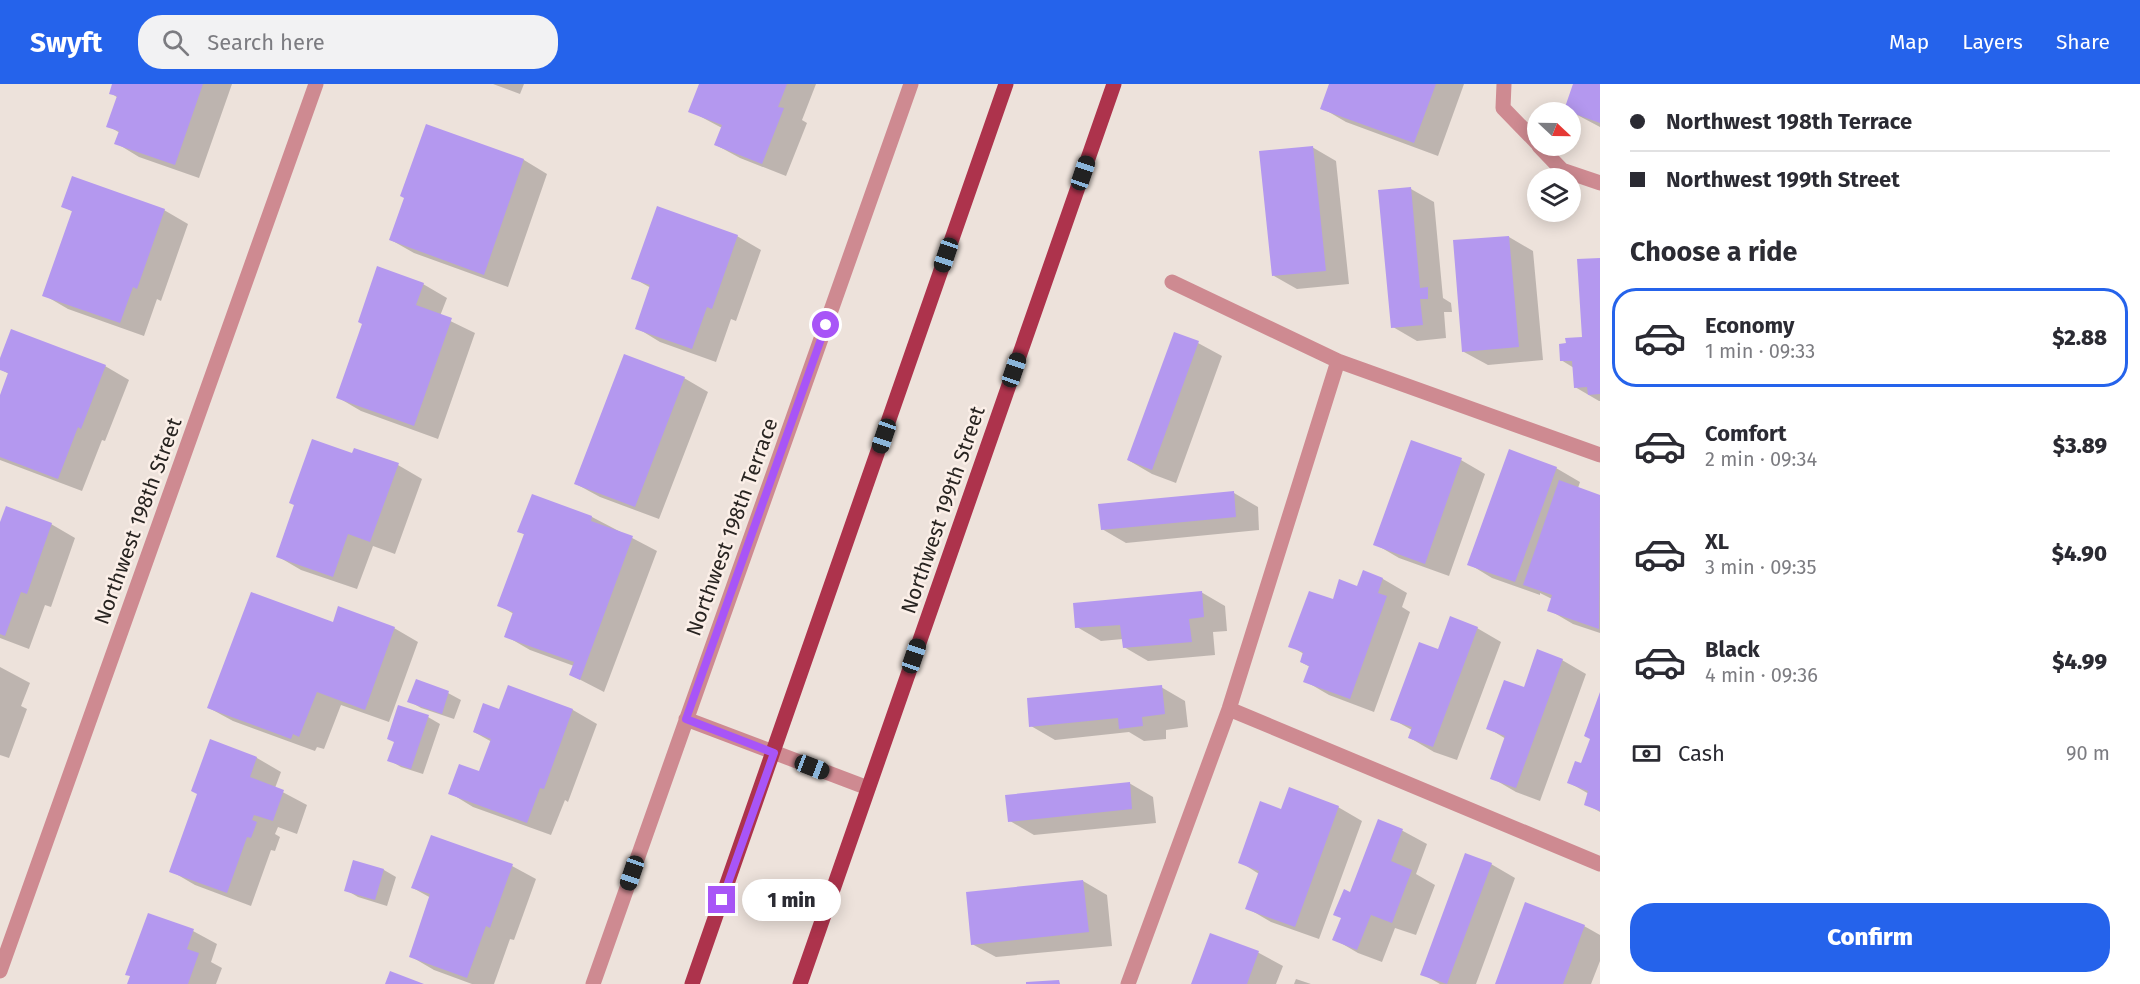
<!DOCTYPE html>
<html lang="en">
<head>
<meta charset="utf-8">
<style>
  body { margin:0; font-family:"Fira Sans",sans-serif; background:#f2f2f3; color:#2b2b33; height:100vh; display:flex; flex-direction:column; font-size:22px; white-space:nowrap }
  * { box-sizing:border-box; margin:0 }
  p { font-size:20px; color:#7c7c81 }
  .icon { flex:none; width:33px; height:33px; fill:none; stroke:currentColor; stroke-width:2; stroke-linecap:round; stroke-linejoin:round }
  .map { position:relative; flex:1; overflow:hidden }
  .drawer { display:flex; flex-direction:column; background:#fff; width:540px }
  .drawer>* { flex:none }
  .hud { display:grid; align-content:center; height:132px; padding:0 30px; background:#fff }
  .needle { width:39px; rotate:112deg }
  .buttons { position:absolute; left:1527px; top:18px; display:grid; gap:12px }
  .buttons a { display:grid; place-items:center; width:54px; height:54px; border-radius:50%; background:#fff; box-shadow:0 3px 15px #0003; font-size:30px }
  .end { position:absolute; width:27px; height:27px; margin:-14px; border:8px solid #a855f7; background:#fff; box-shadow:0 0 0 3px #fff }
  .from { border-radius:50% }
  .bubble { position:absolute; height:42px; border-radius:21px; background:#fff; box-shadow:0 3px 15px #0003; font-size:20px; font-weight:800; line-height:42px; text-align:center }
  .car { position:absolute; width:18px; height:36px; margin:-18px -9px; border-radius:8px; box-shadow:0 0 4px 2px #0007; background:linear-gradient(#222 24%,#8ab4d8 0 40%,#222 0 76%,#8ab4d8 0 86%,#222 0) }
  .hud b { display:flex; align-items:center; gap:21px; height:57px; font-size:22px }
  .hud b+b { border-top:2px solid #e1e1e2 }
  .hud i { width:15px; height:15px; background:#2b2b33 }
  ul { padding:0; list-style:none }
  li { display:flex; align-items:center; gap:18px; height:99px; margin:0 12px 9px; padding:0 18px; border:3px solid transparent; border-radius:24px }
  li div { flex:1 }
  li b { display:block; font-size:22px }
  li em { font-style:normal; font-weight:800 }
  li.active { border-color:#2563eb }
  li>.icon { width:54px; height:54px; stroke-width:1.5 }
  h2 { padding:0 30px; font-size:27px; line-height:72px }
  .pay { display:flex; align-items:center; gap:15px; height:66px; padding:0 30px; font-size:22px }
  .pay p { margin-inline-start:auto }
  .action { display:flex; gap:12px; margin-top:auto; padding:12px 30px }
  .action a { flex:1; height:69px; border-radius:24px; background:#2563eb; color:#fff; font-size:24px; font-weight:800; line-height:69px; text-align:center }
  header { display:flex; align-items:center; gap:36px; box-sizing:border-box; height:84px; padding:0 30px; background:#2563eb; color:#fff }
  header strong { font-size:28px }
  nav { display:flex; gap:33px; margin-inline-start:auto; font-size:21px }
  .search { width:420px; height:54px; background:#f2f2f3; display:flex; align-items:center; gap:15px; box-sizing:border-box; padding:0 21px; border-radius:24px; color:#7c7c81; font-size:22px }
  main { display:flex; flex:1; min-height:0 }
  .map>svg:first-child { display:block }
</style>
</head>
<body>
<header>
<strong>Swyft</strong>
<div class="search"><svg class="icon" aria-label="search" viewBox="0 0 24 24"><circle cx="10" cy="10" r="6"/><path d="M15 15l6 6"/></svg>Search here</div>
<nav><a>Map</a><a>Layers</a><a>Share</a></nav>
</header>
<main>
<div class="map">
<svg width="1600" height="900" viewBox="0 0 1600 900">
  <rect width="100%" height="100%" fill="#ede2db"/>
  <!-- shadow -->
  <path fill="#0003" d="M114 0H232L199 94 139 73 116 59 120 49 108 42 118 14 111 9Z
    M493 0H524L520 10Z
    M700 0H816L802 36 807 39 786 92 740 74 716 61 722 44 690 27Z
    M1331 0H1464L1438 72 1346 38 1322 24Z
    M1574 0H1600V43L1566 25Z
    M427 42 524 76 547 90 508 203 414 169 391 156 406 114Z
    M1312 63 1336 77 1349 200 1297 205 1274 192Z
    M1411 105 1434 118 1443 214 1451 219 1452 228H1444L1446 254 1417 257 1393 243Z
    M63 122 164 126 188 140 161 217 157 215 144 252 68 225 44 211 73 128Z
    M737 152 761 166 736 237 731 235 716 278 660 258 637 244 651 204 633 194Z
    M1509 153 1533 167 1543 276 1488 281 1464 268 1454 158Z
    M1600 175V317H1599L1575 303 1574 284 1561 276 1583 254Z
    M423 200 447 214 440 232 475 249 438 355 361 327 337 313Z
    M1198 259 1222 272 1176 399 1152 390 1128 376Z
    M0 279 105 282 129 296 105 357 102 356 82 407 0 376V316L9 290 0 285Z
    M684 294 708 308 659 435 600 413 576 400Z
    M1412 358 1461 376 1485 390 1449 492 1399 474 1375 460Z
    M353 371 398 381 422 395 395 470 373 462 357 505 301 486 277 472Z
    M1556 384 1580 398 1578 404 1600 412V549L1573 540 1549 526 1552 515 1540 509V511L1492 494 1469 480Z
    M1234 409 1258 423 1259 446 1126 459 1102 445Z
    M592 433 657 467 604 608 571 591 574 582 530 566 506 552 514 530 498 521 525 451 519 447Z
    M51 440 75 454 51 523 45 521 29 565 0 554V441Z
    M1364 488 1383 495 1407 509 1402 523 1410 528 1374 628 1329 611 1305 597 1310 583 1301 578 1304 570 1290 562 1334 517 1358 504Z
    M1201 508 1225 522 1227 547 1213 548 1215 571 1148 577 1124 563 1123 555 1101 557 1077 543Z
    M394 544 418 558 389 638 341 621 324 665 317 663 315 667 233 637 209 624Z
    M1477 544 1501 558 1457 676 1434 668 1410 654 1412 646 1392 635 1439 566Z
    M1562 576 1586 590 1540 717 1516 708 1492 694 1506 655 1488 644 1524 605Z
    M0 583 30 599 21 622 27 625 9 674 0 671Z
    M509 603 573 626 597 640 568 718 565 716 551 751 473 723 450 709 480 689 492 658 474 648 500 626Z
    M1161 603 1185 617 1188 643 1166 646V655L1144 657 1129 648 1055 656 1031 642Z
    M448 609 461 616 454 635 421 624 409 617Z
    M1600 612V728L1586 720 1589 710 1568 698 1581 681 1591 655Z
    M428 633 440 640 423 690 401 683 389 676 395 658Z
    M211 657 257 674 281 688 275 704 307 721 297 750 278 743 275 750 280 753 275 767 271 766 251 822 195 801 171 787 199 710Z
    M1129 699 1153 713 1156 739 1034 751 1010 737Z
    M1338 723 1362 737 1319 855 1271 838 1247 824 1259 790 1240 778 1282 727Z
    M1379 737 1403 747 1427 760 1416 790 1435 801 1416 851 1395 844 1382 878 1358 869 1334 855Z
    M432 753 512 782 536 795 514 856 510 855 494 900H472L434 886 410 872 431 814 413 804Z
    M354 778 384 786 396 793 387 822 358 813 346 806Z
    M1491 780 1515 794 1476 900H1440L1422 890Z
    M1083 797 1107 811 1112 862 996 873 972 860Z
    M1584 842 1600 851V877L1591 900H1497Z
    M193 847 217 860 211 878 222 884 216 900H128Z
    M1211 851 1259 869 1283 882 1276 900H1193Z
    M1296 895 1311 900H1294Z"/>
  <!-- building -->
  <path fill="#b498ef" d="M112 0H203L175 81 114 60 119 47 106 43 117 12 109 10Z
    M699 0H787L778 23 784 24 762 80 714 61 722 41 688 28Z
    M1329 0H1436L1414 59 1320 25Z
    M1573 0H1600V39L1564 26Z
    M426 40 524 75 484 191 389 156 404 114 400 112Z
    M1313 62 1326 187 1272 192 1259 67Z
    M72 92 165 125 137 205 133 203 120 239 42 212 72 127 61 123Z
    M1411 103 1420 204 1428 203V215H1420L1423 241 1391 244 1378 106Z
    M657 122 738 151 712 225 707 223 692 265 635 245 650 201 631 195Z
    M1509 152 1519 263 1462 268 1453 156Z
    M1600 174V310L1588 311 1587 303 1574 304 1572 277H1560L1559 260 1566 259 1565 254 1582 253 1577 175Z
    M377 182 424 199 416 221 452 234 414 342 336 314 362 240 358 238Z
    M11 245 106 281 81 345 78 343 58 395 0 373V311L8 289 0 286V274Z
    M1174 248 1199 257 1152 386 1127 376Z
    M624 270 685 293 635 423 574 400Z
    M312 355 352 369 354 364 399 379 370 458 348 450 333 493 276 473 294 421 289 419Z
    M1411 356 1462 374 1425 480 1373 461Z
    M1509 365 1557 383 1515 498 1467 481Z
    M1559 396 1600 411 1599 545 1547 527 1552 511 1523 501Z
    M1234 407 1236 433 1101 446 1098 420Z
    M532 410 592 432 591 437 633 452 580 596 569 591 574 578 504 553 513 528 497 522 524 450 517 448Z
    M6 422 52 439 27 510 21 508 5 552 0 550V438Z
    M1363 486 1383 494 1378 509 1387 512 1350 615 1303 598 1309 582 1300 578 1303 568 1288 563 1309 507 1333 515 1339 495 1357 502Z
    M1202 507 1204 533 1189 535 1192 558 1123 564 1120 541 1075 544 1073 519Z
    M251 508 333 538 338 522 395 543 365 626 317 608 299 653 293 650 291 655 207 624Z
    M1450 532 1478 543 1433 663 1408 654 1412 643 1390 636 1419 558 1438 565Z
    M1537 565 1563 575 1516 704 1490 695 1505 652 1486 645 1504 596 1524 603Z
    M416 595 449 607 442 630 407 618Z
    M508 601 573 625 544 705 540 704 527 739 448 710 459 680 479 687 491 655 473 648 483 619 499 625Z
    M1162 601 1165 630 1142 633 1143 642 1119 645 1118 634 1029 643 1027 614Z
    M1600 608V727L1584 721 1588 707 1567 699 1575 677 1581 679 1590 655 1584 652Z
    M398 621 429 631 411 685 387 677 394 658 387 655Z
    M210 655 257 673 250 693 284 706 273 737 254 731 252 736 257 738 251 754 247 753 227 809 169 788 197 710 191 707Z
    M1130 698 1132 725 1008 738 1005 711Z
    M1289 703 1339 722 1295 843 1245 825 1259 787 1238 779 1260 717 1281 725Z
    M1378 735 1403 745 1391 777 1412 786 1392 839 1371 831 1357 866 1332 856 1341 834 1333 831 1344 805 1350 808Z
    M431 751 513 780 490 844 486 842 467 894 409 873 430 810 411 804Z
    M1465 769 1492 779 1447 900 1420 891Z
    M353 776 384 785 375 816 344 807Z
    M1083 796 1089 848 971 861 966 808Z
    M1525 818 1585 841 1563 900H1495Z
    M148 829 194 845 187 865 199 869 188 900H127L130 892 125 891Z
    M1210 849 1259 867 1247 900H1191Z
    M390 887 424 900H385Z
    M1059 896 1060 900H1026V898Z"/>
  <g fill="none" stroke-linecap="round" stroke-linejoin="round">
    <!-- service -->
    <path stroke="#ce8a91" stroke-width="15" d="M1172 198 1338 277 1600 371
      M1229 625 1600 780
      M1128 900 1229 625 1338 277"/>
    <!-- minor -->
    <path stroke="#ce8a91" stroke-width="15" d="M1504 0 1503 24 1538 60
      M1539 62 1562 86 1600 99
      M686 635 868 704
      M0 887 316 0
      M593 900 911 0"/>
    <!-- primary -->
    <path stroke="#ad334c" stroke-width="15" d="M692 900 1006 0
      M800 900 1114 0"/>
  </g>
  <g fill="none" stroke-linecap="round" stroke-linejoin="round">
    <!-- route -->
    <path stroke="#a855f7" stroke-width="8" d="M722 816 774 669 686 635 826 241"/>
  </g>
  <g text-anchor="middle" stroke-width="5" stroke-linejoin="round" paint-order="stroke">
    <!-- street labels -->
    <g font-size="21" fill="#282421" stroke="#fbefe8">
      <text transform="translate(943 426) rotate(-71)" y="7">Northwest 199th Street</text>
      <text transform="translate(138 437) rotate(-70)" y="7">Northwest 198th Street</text>
      <text transform="translate(732 443) rotate(-70)" y="7">Northwest 198th Terrace</text>
    </g>
  </g>
</svg>
<div class="buttons">
<a><svg class="needle" viewBox="-14 -14 28 28"><path d="M0-13l5 13h-10z" fill="#e53935"/><path d="M0 13l5-13h-10z" fill="#7c7c81"/></svg></a>
<a><svg class="icon" aria-label="layers" viewBox="0 0 24 24"><path d="M12 4l9 5-9 5-9-5zM3 14l9 5 9-5"/></svg></a>
</div>
<i class="end from" style="left:826px;top:241px"></i>
<i class="end" style="left:722px;top:816px"></i>
<div class="bubble" style="left:742px;top:795px;width:99px">1 min</div>
<i class="car" style="left:1083px;top:89px;rotate:19deg"></i>
<i class="car" style="left:946px;top:171px;rotate:199deg"></i>
<i class="car" style="left:1014px;top:286px;rotate:19deg"></i>
<i class="car" style="left:884px;top:352px;rotate:199deg"></i>
<i class="car" style="left:914px;top:572px;rotate:19deg"></i>
<i class="car" style="left:812px;top:683px;rotate:111deg"></i>
<i class="car" style="left:632px;top:789px;rotate:199deg"></i>
</div>
<section class="drawer">
<div class="hud">
<b><i class="from"></i>Northwest 198th Terrace</b>
<b><i></i>Northwest 199th Street</b>
</div>
<h2>Choose a ride</h2>
<ul>
<li class="active"><svg class="icon" aria-label="car" viewBox="0 0 24 24"><path d="M5 17H2v-5l4-1 3-4h7l3 4 3 1v5h-3M9 17h6M6 11h13"/><circle cx="7" cy="17" r="2"/><circle cx="17" cy="17" r="2"/></svg><div><b>Economy</b><p>1 min · 09:33</p></div><em>$2.88</em></li>
<li><svg class="icon" aria-label="car" viewBox="0 0 24 24"><path d="M5 17H2v-5l4-1 3-4h7l3 4 3 1v5h-3M9 17h6M6 11h13"/><circle cx="7" cy="17" r="2"/><circle cx="17" cy="17" r="2"/></svg><div><b>Comfort</b><p>2 min · 09:34</p></div><em>$3.89</em></li>
<li><svg class="icon" aria-label="car" viewBox="0 0 24 24"><path d="M5 17H2v-5l4-1 3-4h7l3 4 3 1v5h-3M9 17h6M6 11h13"/><circle cx="7" cy="17" r="2"/><circle cx="17" cy="17" r="2"/></svg><div><b>XL</b><p>3 min · 09:35</p></div><em>$4.90</em></li>
<li><svg class="icon" aria-label="car" viewBox="0 0 24 24"><path d="M5 17H2v-5l4-1 3-4h7l3 4 3 1v5h-3M9 17h6M6 11h13"/><circle cx="7" cy="17" r="2"/><circle cx="17" cy="17" r="2"/></svg><div><b>Black</b><p>4 min · 09:36</p></div><em>$4.99</em></li>
</ul>
<div class="pay"><svg class="icon" aria-label="cash" viewBox="0 0 24 24"><path d="M3 7h18v10H3z"/><circle cx="12" cy="12" r="2"/></svg>Cash<p>90 m</p></div>
<div class="action"><a>Confirm</a></div>
</section>
</main>
</body>
</html>
